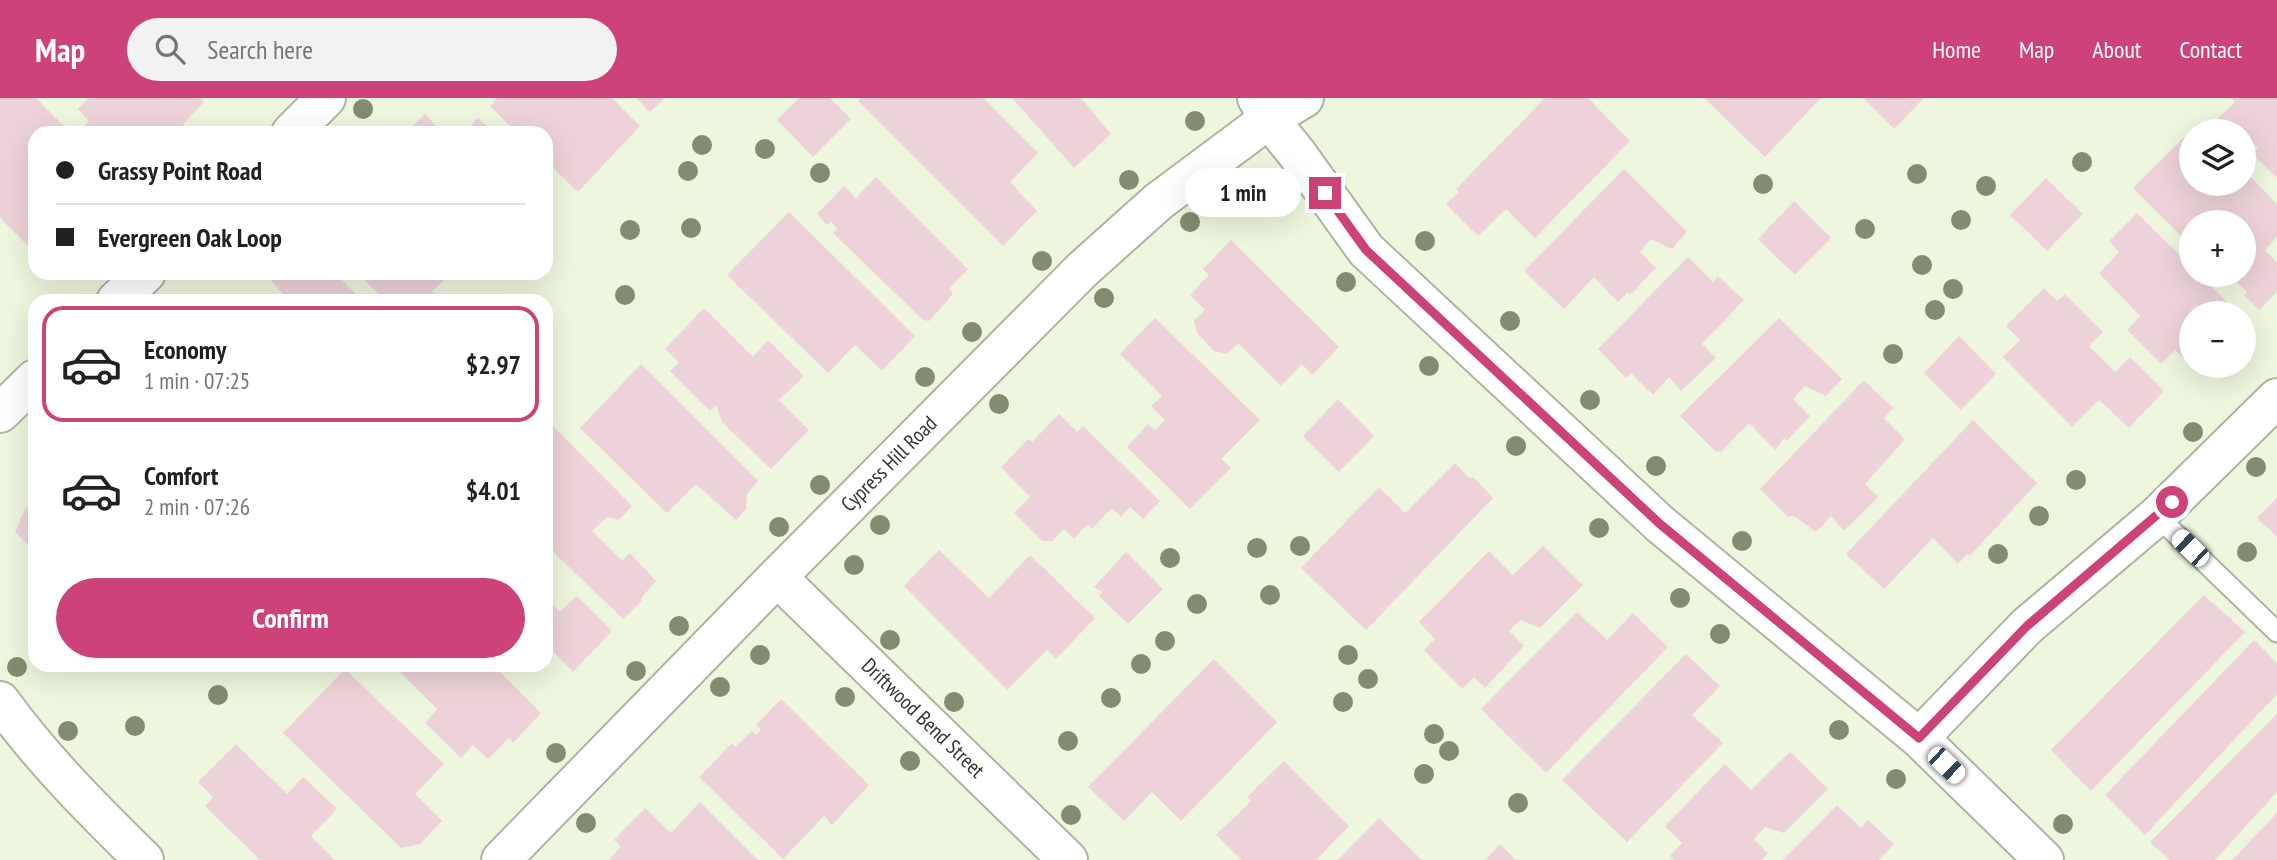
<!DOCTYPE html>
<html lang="en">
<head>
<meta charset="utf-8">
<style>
  body { margin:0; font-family:"PT Sans Narrow",sans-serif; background:#f2f2f2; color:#202124; height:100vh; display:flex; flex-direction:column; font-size:26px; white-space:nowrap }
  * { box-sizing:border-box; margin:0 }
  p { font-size:23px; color:#757577 }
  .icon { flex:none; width:38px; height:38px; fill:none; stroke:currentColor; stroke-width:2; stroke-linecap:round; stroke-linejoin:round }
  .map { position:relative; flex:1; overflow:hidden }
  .drawer { position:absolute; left:28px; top:196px; width:525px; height:378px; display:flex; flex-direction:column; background:#fff; border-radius:21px; box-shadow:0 7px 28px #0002 }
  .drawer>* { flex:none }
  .guide { position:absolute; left:28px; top:28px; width:525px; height:154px; border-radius:21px; box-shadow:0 7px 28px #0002; display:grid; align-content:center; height:154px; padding:0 28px; background:#fff }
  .buttons { position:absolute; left:2179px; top:21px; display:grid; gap:14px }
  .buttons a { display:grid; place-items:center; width:77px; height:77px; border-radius:50%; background:#fff; box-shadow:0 7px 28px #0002; font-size:35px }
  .end { position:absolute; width:32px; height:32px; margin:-16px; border:9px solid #cd4278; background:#fff; box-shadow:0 0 0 4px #fff }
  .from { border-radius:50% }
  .bubble { position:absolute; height:49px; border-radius:24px; background:#fff; box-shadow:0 7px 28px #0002; font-size:23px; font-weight:700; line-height:49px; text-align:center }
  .car { position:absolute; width:21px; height:42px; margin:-21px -10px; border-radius:9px; box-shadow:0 0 5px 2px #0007; background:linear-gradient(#fff 24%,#345 0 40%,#fff 0 76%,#345 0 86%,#fff 0) }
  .guide b { display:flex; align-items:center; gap:24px; height:66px; font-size:26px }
  .guide b+b { border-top:2px solid #e0e0e0 }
  .guide i { width:18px; height:18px; background:#202124 }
  ul { padding:12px 0 0; list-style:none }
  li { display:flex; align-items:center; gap:21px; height:116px; margin:0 14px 10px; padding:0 14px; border:4px solid transparent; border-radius:21px }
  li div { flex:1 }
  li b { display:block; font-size:26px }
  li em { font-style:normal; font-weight:700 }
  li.current { border-color:#cd4278 }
  li>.icon { width:63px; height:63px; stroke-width:1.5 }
  .cta { display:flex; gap:14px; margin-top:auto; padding:14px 28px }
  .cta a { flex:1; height:80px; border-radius:42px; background:#cd4278; color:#fff; font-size:28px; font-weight:700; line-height:80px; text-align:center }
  header { display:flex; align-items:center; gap:42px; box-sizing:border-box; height:98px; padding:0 35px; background:#cd4278; color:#fff }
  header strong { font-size:33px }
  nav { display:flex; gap:38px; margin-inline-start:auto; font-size:24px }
  .search { width:490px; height:63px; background:#f2f2f2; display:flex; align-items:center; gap:18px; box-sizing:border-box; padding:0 24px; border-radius:38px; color:#757577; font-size:26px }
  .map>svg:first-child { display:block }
</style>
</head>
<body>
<header>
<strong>Map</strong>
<div class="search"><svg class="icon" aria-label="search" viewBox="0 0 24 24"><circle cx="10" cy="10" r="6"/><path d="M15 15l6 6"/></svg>Search here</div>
<nav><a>Home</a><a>Map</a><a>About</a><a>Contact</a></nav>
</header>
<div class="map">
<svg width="2277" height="762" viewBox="0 0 2277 762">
  <rect width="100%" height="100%" fill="#eef6df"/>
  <!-- building -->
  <path fill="#edd3d9" d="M0 0H36L71 35H35V155L0 120Z
    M89 0H201L204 4 183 26 185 29 179 35H126L122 32 119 35H93L85 27 89 23 78 11Z
    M497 0H612L640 28 578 94 546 63V35H517L490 8Z
    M636 0H665L650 14Z
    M799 0H830L851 21 813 59 777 22Z
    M861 0H983L1038 55 1010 84 1037 113 1003 148 858 3Z
    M1012 0H1081L1111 36 1074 70Z
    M1545 0H1588L1630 43 1535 140 1506 111 1478 138 1446 106 1459 94 1456 91Z
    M1704 0H1821L1765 59Z
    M1863 0H1924L1894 31Z
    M2231 0H2277V80L2252 56 2258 49 2244 43V33H2229L2217 21 2235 4Z
    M425 16 443 35H406Z
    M478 20 494 35H464Z
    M2197 26 2204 33H2191V86H2244V72L2277 106V139L2265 152 2277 164V194L2259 212 2244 197 2247 194 2229 177H2244V124H2191V148L2133 90Z
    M1624 71 1687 134 1672 151 1651 141 1640 154 1656 170 1630 197 1628 194 1618 204 1594 179 1564 211 1524 173Z
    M876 79 968 171 949 191 953 196 929 223 923 222 833 135 837 131 831 123 827 127 817 116 844 88 856 100Z
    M2046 80 2083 116 2047 153 2010 117Z
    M1794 103 1831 140 1795 177 1758 141Z
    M789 114 915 238 882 273 855 247 828 275 727 177Z
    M2137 115 2191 168V177H2200L2238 215H2191V267L2175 252 2161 266 2127 232 2140 218 2099 175 2119 154 2109 143Z
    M1231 142 1339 249 1312 277 1302 266 1281 288 1238 245 1227 256 1214 253 1197 235 1194 223 1205 212 1190 197 1209 177 1203 171Z
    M1688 159 1713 184 1718 178 1744 202 1702 246 1716 260 1681 293 1669 279 1653 297 1631 275 1626 280 1598 251Z
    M264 175H335L363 203H282L286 199Z
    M357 175H451L432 194 442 203H386Z
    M2044 190 2057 203 2065 196 2103 234 2089 248 2115 274 2130 259 2164 293 2129 330 2099 302 2072 329 2003 259 2020 242 2006 228Z
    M704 210 753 259 768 242 804 278 779 302 809 332 771 371 722 324 716 307 710 313 670 273 679 264 665 251Z
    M1155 220 1260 322 1221 361 1231 370 1190 411 1127 349 1148 326 1155 332 1165 322 1151 308 1162 298 1120 256Z
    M1779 220 1842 281 1826 298 1805 288 1793 301 1810 318 1787 343 1784 340 1775 352 1749 325 1721 354 1715 353 1680 318Z
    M1959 238 1996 276 1961 312 1924 275Z
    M641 266 758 383 747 396 746 411 736 422 696 386 667 415 580 330Z
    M1864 282 1893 310 1884 320 1905 341 1865 386 1878 399 1844 433 1831 418 1816 434 1794 418 1788 419 1760 391Z
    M1338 301 1374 338 1339 374 1303 338Z
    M1059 316 1077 334 1083 328 1160 403 1143 421 1130 409 1121 419 1112 410 1092 431 1088 426 1074 441 1064 431 1052 443H1042L1014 415 1030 399 1001 369 1028 341 1032 344Z
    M1973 322 2037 385 1970 458 1967 456 1958 466 1933 440 1884 491 1846 456Z
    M553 328 632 408 619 422 607 419 592 433 622 463 630 455 656 483 642 499 641 504 623 521 546 447V336Z
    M1455 365 1468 379 1474 380 1493 400 1366 532 1301 470 1379 389 1405 415Z
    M2277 400V439L2257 420Z
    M29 408 35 410V454L15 434 25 411Z
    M1543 448 1583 487 1540 530 1520 522 1509 533 1524 548 1485 590 1474 579 1462 591 1424 552 1435 541 1419 524 1489 453 1513 477Z
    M939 452 989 500 1030 457 1095 520 1056 561 1047 552 1007 592 904 488Z
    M1126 454 1163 491 1128 526 1099 498 1102 494 1094 489Z
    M2204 497 2245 534 2091 693 2051 652Z
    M577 498 612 533 573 574 546 546V500L560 514Z
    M1577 514 1607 542 1633 515 1668 549 1546 675 1481 611Z
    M2254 542 2277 565V596L2145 737 2105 697Z
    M1686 556 1720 588 1692 617 1723 645 1627 744 1562 682Z
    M1214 561 1277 624 1181 723 1152 694 1124 723 1088 689Z
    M398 567H493L541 615 513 645 509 640 488 661 473 647 461 660 425 625 437 611 396 570Z
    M345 571 444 666 415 696 442 723 420 746 401 750 283 635Z
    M781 601 869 687 832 727 824 718 783 761 699 679 732 645 735 649 752 633 756 637 761 631 756 627Z
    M2277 616V694L2215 762H2170L2150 744Z
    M236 646 287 696 303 679 337 711 311 738 335 762H260L205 708 213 699 198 684Z
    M1790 654 1828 691 1784 735 1765 729 1754 741 1768 755 1761 762H1674L1670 758 1682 745 1665 728 1725 666 1751 692Z
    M1284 663 1349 728 1316 762H1242L1216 737 1251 703 1247 699Z
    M700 704 758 762H609L621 748 614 742 645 710 671 735Z
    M1837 707 1861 730 1868 722 1894 746 1879 762H1783Z
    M2277 715V762H2232Z
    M1379 720 1422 762H1338Z
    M1500 746 1516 762H1485Z"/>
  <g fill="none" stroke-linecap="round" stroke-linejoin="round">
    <!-- service casing -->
    <g stroke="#adb49f" stroke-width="23">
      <path id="service" d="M2157 418 2277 534"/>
    </g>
    <!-- minor casing -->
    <g stroke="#adb49f" stroke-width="42">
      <path id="minor" d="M1257 0 1269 21 1298 57 1366 152 1660 426 1919 640 2044 762
        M291 35 326 0
        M116 203 146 175
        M0 315 35 281
        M777 479 1068 762
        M0 603C42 661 93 712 144 762
        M1919 640 2027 528 2157 418 2277 300
        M501 762 777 479 1082 172 1159 103 1269 21 1304 0"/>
    </g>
    <!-- service -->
    <use href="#service" stroke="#fff" stroke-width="19"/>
    <!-- minor -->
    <use href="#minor" stroke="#fff" stroke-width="38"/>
  </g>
  <!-- trees -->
  <g fill="#838c70">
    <circle cx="363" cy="11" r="10"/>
    <circle cx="1195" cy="23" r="10"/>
    <circle cx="702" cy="47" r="10"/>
    <circle cx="765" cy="51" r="10"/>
    <circle cx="2082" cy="64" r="10"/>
    <circle cx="688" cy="73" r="10"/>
    <circle cx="820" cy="75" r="10"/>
    <circle cx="1917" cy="76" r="10"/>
    <circle cx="1129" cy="82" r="10"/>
    <circle cx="1763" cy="86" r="10"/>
    <circle cx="1986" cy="88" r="10"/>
    <circle cx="1274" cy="109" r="10"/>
    <circle cx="1961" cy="122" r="10"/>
    <circle cx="1190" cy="124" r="10"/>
    <circle cx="691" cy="130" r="10"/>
    <circle cx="1865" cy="131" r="10"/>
    <circle cx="630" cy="132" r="10"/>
    <circle cx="1425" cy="143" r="10"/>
    <circle cx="1042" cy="163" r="10"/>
    <circle cx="1922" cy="167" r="10"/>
    <circle cx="1346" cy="184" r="10"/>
    <circle cx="1953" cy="191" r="10"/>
    <circle cx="625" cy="197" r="10"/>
    <circle cx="1104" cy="200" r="10"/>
    <circle cx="1935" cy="212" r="10"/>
    <circle cx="1510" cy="223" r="10"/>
    <circle cx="972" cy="234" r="10"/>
    <circle cx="1893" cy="256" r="10"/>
    <circle cx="1429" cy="268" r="10"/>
    <circle cx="925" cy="279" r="10"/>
    <circle cx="1590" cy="302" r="10"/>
    <circle cx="999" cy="306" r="10"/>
    <circle cx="2193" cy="334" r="10"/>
    <circle cx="1516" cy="348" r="10"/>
    <circle cx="1656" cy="368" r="10"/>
    <circle cx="2256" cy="369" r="10"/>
    <circle cx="2076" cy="382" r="10"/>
    <circle cx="820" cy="387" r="10"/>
    <circle cx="2039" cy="418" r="10"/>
    <circle cx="880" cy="427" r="10"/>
    <circle cx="779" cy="429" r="10"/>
    <circle cx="1599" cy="430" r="10"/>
    <circle cx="1742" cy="443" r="10"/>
    <circle cx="1300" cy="448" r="10"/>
    <circle cx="1257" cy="450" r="10"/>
    <circle cx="2247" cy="454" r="10"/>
    <circle cx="1998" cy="456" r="10"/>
    <circle cx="1170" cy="460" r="10"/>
    <circle cx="854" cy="467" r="10"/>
    <circle cx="1270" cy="497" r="10"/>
    <circle cx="1680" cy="500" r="10"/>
    <circle cx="1197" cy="506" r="10"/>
    <circle cx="679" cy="528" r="10"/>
    <circle cx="1720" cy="536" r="10"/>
    <circle cx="890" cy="542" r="10"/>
    <circle cx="1165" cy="543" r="10"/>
    <circle cx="760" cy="557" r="10"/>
    <circle cx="1348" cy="557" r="10"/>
    <circle cx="1141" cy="566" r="10"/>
    <circle cx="17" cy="569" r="10"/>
    <circle cx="636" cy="573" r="10"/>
    <circle cx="1368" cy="581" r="10"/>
    <circle cx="720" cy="589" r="10"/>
    <circle cx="218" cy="597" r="10"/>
    <circle cx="845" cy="599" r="10"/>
    <circle cx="1111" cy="600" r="10"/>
    <circle cx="954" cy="604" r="10"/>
    <circle cx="1343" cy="604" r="10"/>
    <circle cx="135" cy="628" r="10"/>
    <circle cx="1839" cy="632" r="10"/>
    <circle cx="68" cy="633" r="10"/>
    <circle cx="1434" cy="636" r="10"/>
    <circle cx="1068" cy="643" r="10"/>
    <circle cx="1449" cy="653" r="10"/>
    <circle cx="556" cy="655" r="10"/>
    <circle cx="910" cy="663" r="10"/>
    <circle cx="1424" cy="676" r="10"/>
    <circle cx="1896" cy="681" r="10"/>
    <circle cx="1518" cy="705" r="10"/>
    <circle cx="1071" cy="717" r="10"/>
    <circle cx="586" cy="725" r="10"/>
    <circle cx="2063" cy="726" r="10"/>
  </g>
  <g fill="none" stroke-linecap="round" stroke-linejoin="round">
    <!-- route -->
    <path stroke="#cd4278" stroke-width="9" d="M1325 95 1366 152 1660 426 1919 640 2027 528 2172 404"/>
  </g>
  <g text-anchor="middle" stroke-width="7" stroke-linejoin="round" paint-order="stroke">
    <!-- street labels -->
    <g font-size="21" fill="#34372e" stroke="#fff">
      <text transform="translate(889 366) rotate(-45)" y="7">Cypress Hill Road</text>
      <text transform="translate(923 620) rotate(44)" y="7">Driftwood Bend Street</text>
    </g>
  </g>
</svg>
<div class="buttons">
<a><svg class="icon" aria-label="layers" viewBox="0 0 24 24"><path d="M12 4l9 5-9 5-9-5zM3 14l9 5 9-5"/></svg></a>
<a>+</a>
<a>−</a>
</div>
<i class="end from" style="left:2172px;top:404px"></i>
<i class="end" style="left:1325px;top:95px"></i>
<div class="bubble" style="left:1185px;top:70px;width:116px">1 min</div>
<i class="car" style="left:2190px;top:450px;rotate:314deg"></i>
<i class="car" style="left:1946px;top:667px;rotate:134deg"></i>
<div class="guide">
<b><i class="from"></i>Grassy Point Road</b>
<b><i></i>Evergreen Oak Loop</b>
</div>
<section class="drawer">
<ul>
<li class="current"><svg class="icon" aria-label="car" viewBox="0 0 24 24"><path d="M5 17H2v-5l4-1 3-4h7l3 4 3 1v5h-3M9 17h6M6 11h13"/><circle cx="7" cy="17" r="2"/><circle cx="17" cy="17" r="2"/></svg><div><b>Economy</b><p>1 min · 07:25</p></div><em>$2.97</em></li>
<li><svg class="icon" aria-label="car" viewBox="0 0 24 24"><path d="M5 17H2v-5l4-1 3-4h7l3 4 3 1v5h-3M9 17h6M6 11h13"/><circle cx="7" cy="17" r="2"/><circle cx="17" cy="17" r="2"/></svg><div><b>Comfort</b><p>2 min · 07:26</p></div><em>$4.01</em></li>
</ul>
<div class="cta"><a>Confirm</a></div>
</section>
</div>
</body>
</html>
